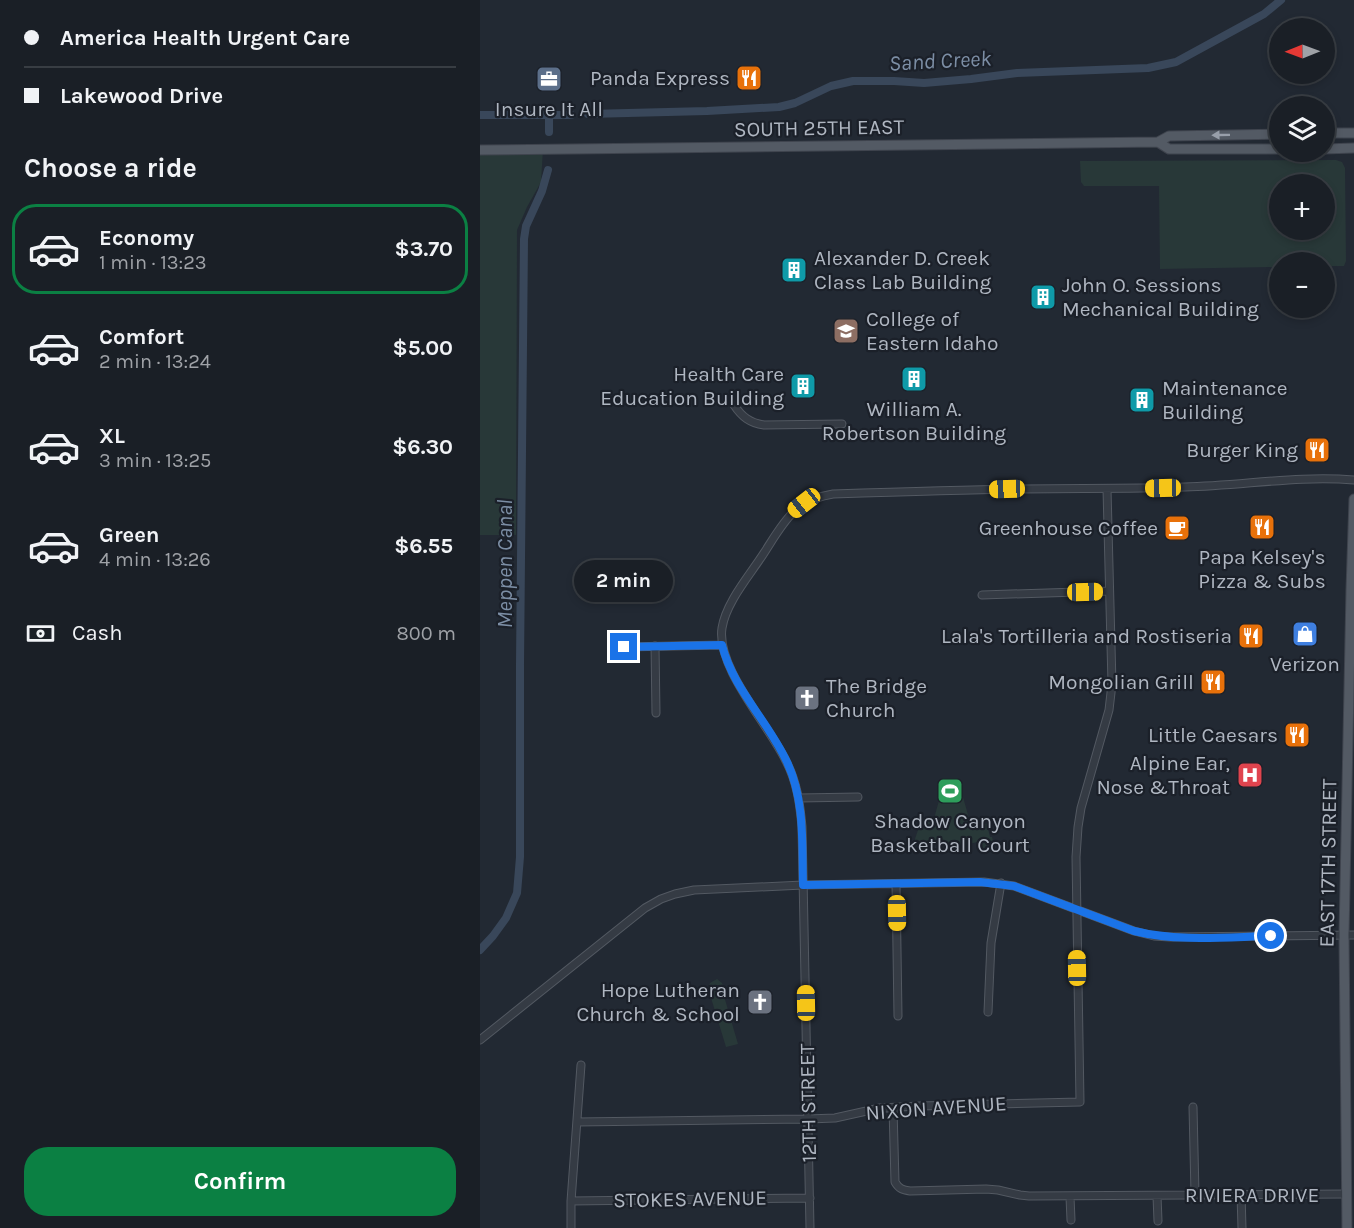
<!DOCTYPE html>
<html lang="en">
<head>
<meta charset="utf-8">
<style>
  body { margin:0; font-family:Karla,sans-serif; background:#272c32; color:#f1f3f6; height:100vh; display:flex; flex-direction:column; font-size:22px; white-space:nowrap }
  * { box-sizing:border-box; margin:0 }
  p { font-size:20px; color:#9fa2a7 }
  .icon { flex:none; width:33px; height:33px; fill:none; stroke:currentColor; stroke-width:2; stroke-linecap:round; stroke-linejoin:round }
  .map { position:relative; flex:1; overflow:hidden }
  .sheet { display:flex; flex-direction:column; background:#1a1f26; width:480px }
  .sheet>* { flex:none }
  .top-card { display:grid; align-content:center; height:132px; padding:0 24px; background:#1a1f26 }
  .needle { width:39px; rotate:269deg }
  .fabs { position:absolute; left:789px; top:18px; display:grid; gap:12px }
  .fabs a { display:grid; place-items:center; width:66px; height:66px; border-radius:50%; background:#1a1f26; box-shadow:0 3px 9px #0003,0 0 0 2px #383d43; font-size:30px }
  .end { position:absolute; width:27px; height:27px; margin:-14px; border:8px solid #1a73e8; background:#fff; box-shadow:0 0 0 3px #fff }
  .from { border-radius:50% }
  .bubble { position:absolute; height:42px; border-radius:21px; background:#1a1f26; box-shadow:0 3px 9px #0003,0 0 0 2px #383d43; font-size:20px; font-weight:700; line-height:42px; text-align:center }
  .car { position:absolute; width:18px; height:36px; margin:-18px -9px; border-radius:8px; box-shadow:0 0 4px 2px #0007; background:linear-gradient(#f5c518 24%,#345 0 40%,#f5c518 0 76%,#345 0 86%,#f5c518 0) }
  .top-card b { display:flex; align-items:center; gap:21px; height:57px; font-size:22px }
  .top-card b+b { border-top:2px solid #383d43 }
  .top-card i { width:15px; height:15px; background:#f1f3f6 }
  ul { padding:0; list-style:none }
  li { display:flex; align-items:center; gap:18px; height:90px; margin:0 12px 9px; padding:0 12px; border:3px solid transparent; border-radius:24px }
  li div { flex:1 }
  li b { display:block; font-size:22px }
  li em { font-style:normal; font-weight:700 }
  li.active { border-color:#0b8043 }
  li>.icon { width:54px; height:54px; stroke-width:1.5 }
  h2 { padding:0 24px; font-size:27px; line-height:72px }
  .pay { display:flex; align-items:center; gap:15px; height:66px; padding:0 24px; font-size:22px }
  .pay p { margin-inline-start:auto }
  .button { display:flex; gap:12px; margin-top:auto; padding:12px 24px }
  .button a { flex:1; height:69px; border-radius:24px; background:#0b8043; color:#fff; font-size:24px; font-weight:700; line-height:69px; text-align:center }
  main { display:flex; flex:1; min-height:0 }
  .map>svg:first-child { display:block }
</style>
</head>
<body>
<main>
<section class="sheet">
<div class="top-card">
<b><i class="from"></i>America Health Urgent Care</b>
<b><i></i>Lakewood Drive</b>
</div>
<h2>Choose a ride</h2>
<ul>
<li class="active"><svg class="icon" aria-label="car" viewBox="0 0 24 24"><path d="M5 17H2v-5l4-1 3-4h7l3 4 3 1v5h-3M9 17h6M6 11h13"/><circle cx="7" cy="17" r="2"/><circle cx="17" cy="17" r="2"/></svg><div><b>Economy</b><p>1 min · 13:23</p></div><em>$3.70</em></li>
<li><svg class="icon" aria-label="car" viewBox="0 0 24 24"><path d="M5 17H2v-5l4-1 3-4h7l3 4 3 1v5h-3M9 17h6M6 11h13"/><circle cx="7" cy="17" r="2"/><circle cx="17" cy="17" r="2"/></svg><div><b>Comfort</b><p>2 min · 13:24</p></div><em>$5.00</em></li>
<li><svg class="icon" aria-label="car" viewBox="0 0 24 24"><path d="M5 17H2v-5l4-1 3-4h7l3 4 3 1v5h-3M9 17h6M6 11h13"/><circle cx="7" cy="17" r="2"/><circle cx="17" cy="17" r="2"/></svg><div><b>XL</b><p>3 min · 13:25</p></div><em>$6.30</em></li>
<li><svg class="icon" aria-label="car" viewBox="0 0 24 24"><path d="M5 17H2v-5l4-1 3-4h7l3 4 3 1v5h-3M9 17h6M6 11h13"/><circle cx="7" cy="17" r="2"/><circle cx="17" cy="17" r="2"/></svg><div><b>Green</b><p>4 min · 13:26</p></div><em>$6.55</em></li>
</ul>
<div class="pay"><svg class="icon" aria-label="cash" viewBox="0 0 24 24"><path d="M3 7h18v10H3z"/><circle cx="12" cy="12" r="2"/></svg>Cash<p>800 m</p></div>
<div class="button"><a>Confirm</a></div>
</section>
<div class="map">
<svg width="874" height="1228" viewBox="0 0 874 1228">
  <rect width="100%" height="100%" fill="#222933"/>
  <!-- green -->
  <path fill="#283838" fill-rule="evenodd" d="M63 149 61 182 47 207 37 230 36 535H0V150Z
    M856 160 862 162 865 168 866 261 864 266H845L844 262H800L799 267 680 269 679 186H604L601 182 600 161ZM800 184H844V230H800Z
    M479 785V797H483L490 822 500 820 501 825 509 823 510 828 508 829 510 837H512L514 845 503 848 501 841 478 847H470L442 841 440 847 433 845 438 830H436L437 825 442 826 444 820 453 822 460 797H461L460 786Z
    M237 979 242 983 246 995 244 996 258 1044 246 1047 228 988 230 983Z"/>
  <g fill="none" stroke-linecap="round" stroke-linejoin="round">
    <!-- canal -->
    <path stroke="#39475a" stroke-width="8" d="M108 114 227 111 299 107 315 103 351 86 373 81H414L444 83 491 79 537 73 668 68 696 62 784 14 801 0
      M0 115H91
      M69 116V132
      M0 950 13 936 26 918 37 893 40 857V665L44 239 46 226 62 191 68 170"/>
    <!-- minor casing -->
    <g stroke="#535962" stroke-width="9">
      <path id="minor" d="M254 405C262 417 270 423 284 425L362 424
        M502 595 629 591
        M175 646 176 713
        M144 647 242 645
        M319 798 378 797
        M416 884 418 1016
        M508 1012 511 943 521 883
        M0 1040 165 908 181 899 195 894 214 890 323 885 504 882 534 886 654 931 674 936 690 937 874 935
        M713 1107 715 1194
        M413 1108 415 1182C419 1189 423 1190 430 1191L506 1189 518 1190 540 1195 549 1196 867 1194
        M97 1122 328 1119 355 1118 400 1108 440 1106 600 1102 596 857 598 827 601 808 629 710 632 684 627 489
        M761 1194 762 1228
        M677 1196 678 1221
        M590 1197 591 1220
        M91 1201 330 1198
        M91 1228V1201L101 1065
        M330 1228 322 827C320 804 317 782 306 761 289 725 236 668 242 628 246 602 270 575 284 553 304 522 314 500 353 494 414 492 475 490 536 489 592 488 649 489 705 487 762 486 818 475 874 480"/>
    </g>
    <!-- major casing -->
    <g stroke="#3f444e" stroke-width="11">
      <path id="major" d="M844 133H874
        M678 142 689 136 800 134
        M844 149 874 148
        M0 150 678 142 689 149H800
        M867 1228 864 935 871 590 874 499"/>
    </g>
    <!-- minor -->
    <use href="#minor" stroke="#353b44" stroke-width="7"/>
    <!-- major -->
    <use href="#major" stroke="#535a64" stroke-width="9"/>
  </g>
  <!-- one-way arrows -->
  <defs><path id="oneway-solid" d="M-6-.8H1V-3.2L6.5 0L1 3.2V.8H-6Z" transform="scale(1.5)"/></defs>
  <use fill="#989faa" href="#oneway-solid" transform="translate(741 135) rotate(179)"/>
  <g fill="none" stroke-linecap="round" stroke-linejoin="round">
    <!-- route -->
    <path stroke="#1a73e8" stroke-width="8" d="M144 647 242 645C253 689 288 721 307 762 325 800 322 844 323 885L500 882 534 886 654 931C698 942 746 937 791 936"/>
  </g>
  <!-- icons -->
  <defs>
    <g id="restaurant-square" transform="scale(1.35)"><rect x="-9" y="-9" width="18" height="18" rx="4" fill="#e8710a" stroke="#1b2029"/><path d="M-5-6h1v4h1v-4h1v4h1v-4h1v5L-1.5 .5V6h-2V.5L-5-1ZM5-6V6H3V1.5H1.5Q1.5-4 5-6Z" fill="#fff"/></g>
    <g id="office-square" transform="scale(1.35)"><rect x="-9" y="-9" width="18" height="18" rx="4" fill="#5c6f8a" stroke="#1b2029"/><path d="M-6-3h4V-5.5h4V-3h4V5H-6ZM-1-4.5V-3h2v-1.5ZM-6 0V1H6V0Z" fill="#fff"/></g>
    <g id="building-square" transform="scale(1.35)"><rect x="-9" y="-9" width="18" height="18" rx="4" fill="#0f9aa8" stroke="#1b2029"/><path d="M-4-6H4V6H1V3H-1V6H-4ZM-2.5-4.3h1.7v1.8h-1.7ZM.8-4.3h1.7v1.8H.8ZM-2.5-1h1.7V.8h-1.7ZM.8-1h1.7V.8H.8Z" fill="#fff"/></g>
    <g id="university-square" transform="scale(1.35)"><rect x="-9" y="-9" width="18" height="18" rx="4" fill="#8d6e63" stroke="#1b2029"/><path d="M0-5L7-2L0 1L-7-2ZM-4 1L0 2.5L4 1V4Q0 6-4 4Z" fill="#fff"/></g>
    <g id="cafe-square" transform="scale(1.35)"><rect x="-9" y="-9" width="18" height="18" rx="4" fill="#e8710a" stroke="#1b2029"/><path d="M-5.5-4.5H6V0H3Q3 3.5 0 3.5H-2.5Q-5.5 3.5-5.5 0ZM3-3.2v2h1.7v-2ZM-6 4.5H4V6H-6Z" fill="#fff"/></g>
    <g id="shop-square" transform="scale(1.35)"><rect x="-9" y="-9" width="18" height="18" rx="4" fill="#3f7fe0" stroke="#1b2029"/><path d="M-5-2.5h2.3a2.7 3.5 0 0 1 5.4 0H5L5.5 6h-11ZM-1.5-2.5h3a1.5 2.3 0 0 0-3 0Z" fill="#fff"/></g>
    <g id="church-square" transform="scale(1.35)"><rect x="-9" y="-9" width="18" height="18" rx="4" fill="#6b7280" stroke="#1b2029"/><path d="M-1.2-6h2.4v3.5h3.3v2.4h-3.3V6h-2.4V-.1h-3.3v-2.4h3.3Z" fill="#fff"/></g>
    <g id="hospital-square" transform="scale(1.35)"><rect x="-9" y="-9" width="18" height="18" rx="4" fill="#e0444e" stroke="#1b2029"/><path d="M-5-5h3v3.5h4V-5h3V5h-3V1.5h-4V5h-3Z" fill="#fff"/></g>
    <g id="stadium-square" transform="scale(1.35)"><rect x="-9" y="-9" width="18" height="18" rx="4" fill="#2e9e5b" stroke="#1b2029"/><path d="M0-5a6.5 5 0 1 0 0 10a6.5 5 0 1 0 0-10ZM-3.5-1.8h7v3.6h-7Z" fill="#fff"/></g>
  </defs>
  <g fill-rule="evenodd">
    <use href="#restaurant-square" x="269" y="78"/>
    <use href="#office-square" x="69" y="79"/>
    <use href="#building-square" x="314" y="270"/>
    <use href="#building-square" x="563" y="297"/>
    <use href="#university-square" x="366" y="331"/>
    <use href="#building-square" x="434" y="379"/>
    <use href="#building-square" x="323" y="386"/>
    <use href="#building-square" x="662" y="400"/>
    <use href="#restaurant-square" x="837" y="450"/>
    <use href="#restaurant-square" x="782" y="527"/>
    <use href="#cafe-square" x="697" y="528"/>
    <use href="#shop-square" x="825" y="634"/>
    <use href="#restaurant-square" x="771" y="636"/>
    <use href="#restaurant-square" x="733" y="682"/>
    <use href="#church-square" x="327" y="698"/>
    <use href="#restaurant-square" x="817" y="735"/>
    <use href="#hospital-square" x="770" y="775"/>
    <use href="#stadium-square" x="470" y="791"/>
    <use href="#church-square" x="280" y="1002"/>
  </g>
  <g text-anchor="middle" stroke-width="4.5" stroke-linejoin="round" paint-order="stroke">
    <!-- poi labels -->
    <g font-size="21" fill="#afb6c1" stroke="#1b2029" text-anchor="end">
      <text x="250" y="85">Panda Express</text>
      <text x="69" y="116" text-anchor="middle">Insure It All</text>
      <text x="334" y="265" text-anchor="start">Alexander D. Creek<tspan x="334" dy="24">Class Lab Building</tspan></text>
      <text x="582" y="292" text-anchor="start">John O. Sessions<tspan x="582" dy="24">Mechanical Building</tspan></text>
      <text x="386" y="326" text-anchor="start">College of<tspan x="386" dy="24">Eastern Idaho</tspan></text>
      <text x="304" y="381">Health Care<tspan x="304" dy="24">Education Building</tspan></text>
      <text x="682" y="395" text-anchor="start">Maintenance<tspan x="682" dy="24">Building</tspan></text>
      <text x="434" y="416" text-anchor="middle">William A.<tspan x="434" dy="24">Robertson Building</tspan></text>
      <text x="818" y="457">Burger King</text>
      <text x="678" y="535">Greenhouse Coffee</text>
      <text x="782" y="564" text-anchor="middle">Papa Kelsey's<tspan x="782" dy="24">Pizza &amp; Subs</tspan></text>
      <text x="752" y="643">Lala's Tortilleria and Rostiseria</text>
      <text x="825" y="671" text-anchor="middle">Verizon</text>
      <text x="714" y="689">Mongolian Grill</text>
      <text x="346" y="693" text-anchor="start">The Bridge<tspan x="346" dy="24">Church</tspan></text>
      <text x="798" y="742">Little Caesars</text>
      <text x="750" y="770">Alpine Ear,<tspan x="750" dy="24">Nose &amp;Throat</tspan></text>
      <text x="470" y="828" text-anchor="middle">Shadow Canyon<tspan x="470" dy="24">Basketball Court</tspan></text>
      <text x="260" y="997">Hope Lutheran<tspan x="260" dy="24">Church &amp; School</tspan></text>
    </g>
    <!-- street labels -->
    <g font-size="21" fill="#afb6c1" stroke="#1b2029">
      <text transform="translate(339 128) rotate(-1)" y="7">SOUTH 25TH EAST</text>
      <text transform="translate(848 863) rotate(-89)" y="7">EAST 17TH STREET</text>
      <text transform="translate(328 1103) rotate(-91)" y="7">12TH STREET</text>
      <text transform="translate(456 1108) rotate(-4)" y="7">NIXON AVENUE</text>
      <text x="772" y="1202">RIVIERA DRIVE</text>
      <text transform="translate(210 1199) rotate(-1)" y="7">STOKES AVENUE</text>
    </g>
    <!-- water labels -->
    <g font-size="22" font-style="italic" fill="#7c8ea5" stroke="#1b2029">
      <text transform="translate(460 60) rotate(-3)" y="8">Sand Creek</text>
      <text transform="translate(24 564) rotate(-90)" y="8">Meppen Canal</text>
    </g>
  </g>
</svg>
<div class="fabs">
<a><svg class="needle" viewBox="-14 -14 28 28"><path d="M0-13l5 13h-10z" fill="#e53935"/><path d="M0 13l5-13h-10z" fill="#9fa2a7"/></svg></a>
<a><svg class="icon" aria-label="layers" viewBox="0 0 24 24"><path d="M12 4l9 5-9 5-9-5zM3 14l9 5 9-5"/></svg></a>
<a>+</a>
<a>−</a>
</div>
<i class="end from" style="left:791px;top:936px"></i>
<i class="end" style="left:144px;top:647px"></i>
<div class="bubble" style="left:94px;top:560px;width:99px">2 min</div>
<i class="car" style="left:683px;top:488px;rotate:269deg"></i>
<i class="car" style="left:527px;top:489px;rotate:268deg"></i>
<i class="car" style="left:324px;top:503px;rotate:232deg"></i>
<i class="car" style="left:605px;top:592px;rotate:89deg"></i>
<i class="car" style="left:417px;top:913px;rotate:179deg"></i>
<i class="car" style="left:597px;top:968px;rotate:359deg"></i>
<i class="car" style="left:326px;top:1003px;rotate:359deg"></i>
</div>
</main>
</body>
</html>
